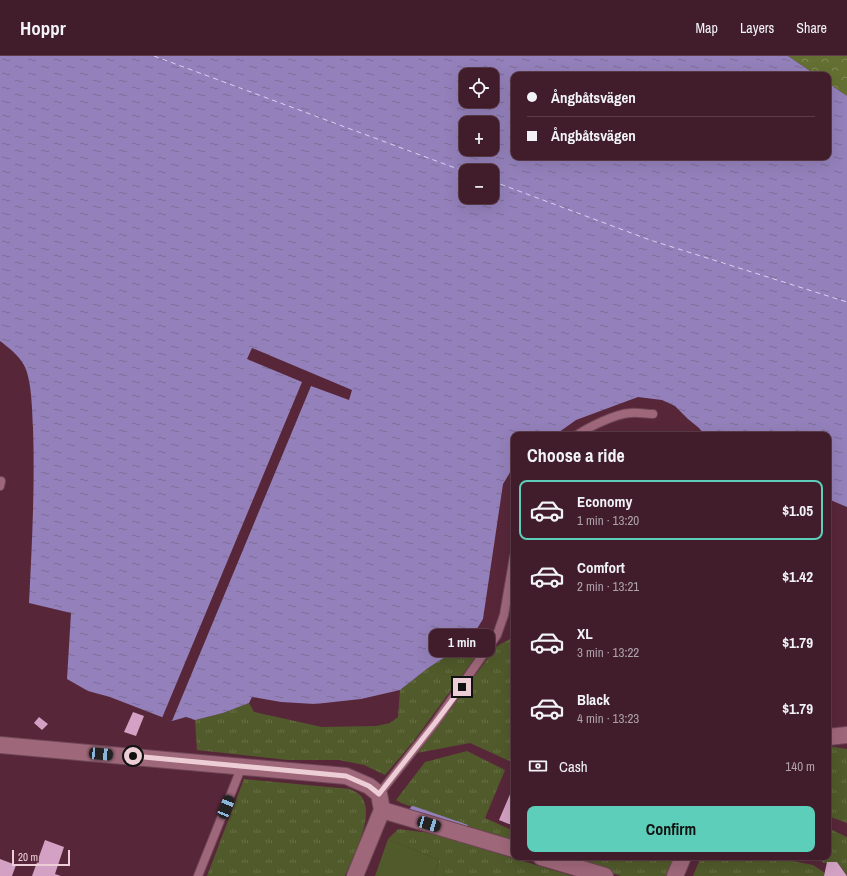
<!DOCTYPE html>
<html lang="en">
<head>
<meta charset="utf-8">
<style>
  body { margin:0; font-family:"Archivo Narrow",sans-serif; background:#482633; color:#f1f3f6; height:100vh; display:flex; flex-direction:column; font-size:15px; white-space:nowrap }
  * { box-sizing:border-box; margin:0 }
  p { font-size:13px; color:#aea2a9 }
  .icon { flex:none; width:22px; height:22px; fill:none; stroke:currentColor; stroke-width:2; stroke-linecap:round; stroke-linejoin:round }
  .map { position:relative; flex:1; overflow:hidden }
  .drawer { position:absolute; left:511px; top:376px; width:320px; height:428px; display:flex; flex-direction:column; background:#411d2b; border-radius:8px; box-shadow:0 4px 16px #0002,0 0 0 1px #5a3b47 }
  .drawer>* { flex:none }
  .banner { position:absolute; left:511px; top:16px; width:320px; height:88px; border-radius:8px; box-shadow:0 4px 16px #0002,0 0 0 1px #5a3b47; display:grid; align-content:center; height:88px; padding:0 16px; background:#411d2b }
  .tools { position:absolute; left:459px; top:12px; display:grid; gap:8px }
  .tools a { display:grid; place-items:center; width:40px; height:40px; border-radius:8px; background:#411d2b; box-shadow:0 4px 16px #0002,0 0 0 1px #5a3b47; font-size:20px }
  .scale { position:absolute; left:12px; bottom:10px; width:58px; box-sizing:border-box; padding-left:4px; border:2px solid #edced6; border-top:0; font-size:11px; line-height:14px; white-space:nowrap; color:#edced6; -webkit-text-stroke:3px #572739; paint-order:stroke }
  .end { position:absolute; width:18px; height:18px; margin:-9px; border:5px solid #edced6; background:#111; box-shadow:0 0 0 2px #111 }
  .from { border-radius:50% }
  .bubble { position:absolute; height:28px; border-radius:8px; background:#411d2b; box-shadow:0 4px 16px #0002,0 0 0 1px #5a3b47; font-size:13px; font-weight:700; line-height:28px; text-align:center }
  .car { position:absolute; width:12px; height:24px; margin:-12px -6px; border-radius:5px; box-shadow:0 0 3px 1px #0007; background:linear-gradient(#222 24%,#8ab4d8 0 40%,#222 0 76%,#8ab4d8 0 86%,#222 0) }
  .banner b { display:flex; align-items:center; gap:14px; height:38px; font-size:15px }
  .banner b+b { border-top:1px solid #5a3b47 }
  .banner i { width:10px; height:10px; background:#f1f3f6 }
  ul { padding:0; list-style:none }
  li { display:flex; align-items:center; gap:12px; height:60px; margin:0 8px 6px; padding:0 8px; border:2px solid transparent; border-radius:8px }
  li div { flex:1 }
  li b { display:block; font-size:15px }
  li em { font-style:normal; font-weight:700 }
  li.active { border-color:#5dceb9 }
  li>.icon { width:36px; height:36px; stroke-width:1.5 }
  h2 { padding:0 16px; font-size:18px; line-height:48px }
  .pay { display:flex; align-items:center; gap:10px; height:44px; padding:0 16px; font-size:15px }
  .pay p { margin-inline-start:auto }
  .action { display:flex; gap:8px; margin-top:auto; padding:8px 16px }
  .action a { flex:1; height:46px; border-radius:8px; background:#5dceb9; color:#111; font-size:16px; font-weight:700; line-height:46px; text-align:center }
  header { display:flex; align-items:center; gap:24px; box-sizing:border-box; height:56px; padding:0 20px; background:#411d2b; border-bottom:1px solid #5a3b47 }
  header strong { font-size:19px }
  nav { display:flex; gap:22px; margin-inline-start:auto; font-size:14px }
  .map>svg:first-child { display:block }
</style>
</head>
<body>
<header>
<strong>Hoppr</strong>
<nav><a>Map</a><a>Layers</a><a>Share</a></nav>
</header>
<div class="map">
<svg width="847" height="820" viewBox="0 0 847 820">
  <defs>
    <pattern id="grass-tufts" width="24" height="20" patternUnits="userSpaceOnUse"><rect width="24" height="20" fill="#505a2a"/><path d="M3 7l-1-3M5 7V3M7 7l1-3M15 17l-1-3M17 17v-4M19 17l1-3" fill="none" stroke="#6a7048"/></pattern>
    <pattern id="forest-crowns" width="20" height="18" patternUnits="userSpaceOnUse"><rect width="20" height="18" fill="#647032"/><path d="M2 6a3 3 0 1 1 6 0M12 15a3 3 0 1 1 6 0" fill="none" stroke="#828a59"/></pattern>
    <pattern id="water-ripples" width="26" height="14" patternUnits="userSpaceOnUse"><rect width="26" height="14" fill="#9481bb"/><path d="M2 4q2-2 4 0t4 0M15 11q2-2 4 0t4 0" fill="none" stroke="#7d6d96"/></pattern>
  </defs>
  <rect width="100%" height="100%" fill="#572739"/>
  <!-- grass -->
  <path fill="url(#grass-tufts)" d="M475 576 482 592 413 686 385 719 364 709 339 704H287L197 694 195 664 223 657 249 647 254 656 322 671 376 670 390 667 398 661 400 634 428 612 456 594Z
    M512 582H514V707L470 687 417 697 497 590Z
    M828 690 847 693V767L828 760Z
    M467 695 505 714 485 762 514 775V786L401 747 396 744 425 706Z
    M244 723 350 733C353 735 357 736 359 738 378 755 353 801 345 820H207Z
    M828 772 847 781V819L837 806 824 807 815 801H828Z
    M398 773 430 777 572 820H434L439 804 388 783Z
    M561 801H677L670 820H621Z
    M701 801H764L787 804 813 809 825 817 824 820H693Z"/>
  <!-- forest -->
  <path fill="url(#forest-crowns)" d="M788 0H847V40L828 27V19H816Z"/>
  <!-- park -->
  <path fill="#505a2a" d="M388 783 439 804 434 820H375Z"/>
  <!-- water -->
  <path fill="url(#water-ripples)" fill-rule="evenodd" d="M0 0H788L816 19H514V101H828V27L847 40V451L828 443V379H705L699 372 688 363 675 350 662 344 638 341 576 364 555 379H514V410L503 428 483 563 475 576 456 594 428 612 400 634 361 643 315 648 281 646 252 641 249 647 223 657 195 664 186 661 172 665 110 641 88 635 67 623 71 557 29 547C32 488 35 430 33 371 32 354 32 319 22 306 17 298 8 291 0 285ZM466 19H492V45H466ZM466 67H492V93H466ZM466 115H492V141H466Z"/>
  <!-- pier -->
  <path fill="#572739" d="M252 292 352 334 349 344 311 330 172 665 162 662 302 326 247 303Z"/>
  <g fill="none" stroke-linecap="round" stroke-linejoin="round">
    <!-- stream -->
    <path stroke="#9481bb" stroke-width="6" d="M413 753 465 771"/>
    <!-- ferry -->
    <path stroke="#dbd1f3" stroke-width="1" stroke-dasharray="5 4" stroke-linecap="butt" d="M154 0 466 116
      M492 125 650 184 847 246"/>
  </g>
  <!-- building -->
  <path fill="#d3a1c3" d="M828 614 831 615 829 627H828Z
    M133 656 144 660 136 680 124 676Z
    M39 661 48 668 42 674 34 667Z
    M514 729V770L499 764Z
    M45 784 64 791 55 818 61 820H32Z
    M0 803 16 809 12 820H0Z
    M827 806H837L847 820H824Z"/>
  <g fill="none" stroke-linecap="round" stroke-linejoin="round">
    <!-- service casing -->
    <g stroke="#704757" stroke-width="10">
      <path id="service" d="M577 379C589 371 615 358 630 357 637 356 646 358 653 358
        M0 430 1 425
        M379 738 435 667 497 579 504 559 514 500
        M198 820 242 710"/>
    </g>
    <!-- minor casing -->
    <g stroke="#704757" stroke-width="18">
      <path id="minor" d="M828 681 847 679
        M0 689 346 720 369 730 379 738 382 754
        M382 754 514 793
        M541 801 605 820
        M355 820 382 754
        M675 820 683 801"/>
    </g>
    <!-- service -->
    <use href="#service" stroke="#9f687a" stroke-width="8"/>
    <!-- minor -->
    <use href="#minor" stroke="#9f687a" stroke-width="16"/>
  </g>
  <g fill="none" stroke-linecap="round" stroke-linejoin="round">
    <!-- route -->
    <path stroke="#edced6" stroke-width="5" d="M133 700 346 720 369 730 379 738 435 667 462 631"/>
  </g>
</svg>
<div class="tools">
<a><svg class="icon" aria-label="locate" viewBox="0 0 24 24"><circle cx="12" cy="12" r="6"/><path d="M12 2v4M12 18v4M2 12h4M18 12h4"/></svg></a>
<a>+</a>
<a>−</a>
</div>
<div class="scale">20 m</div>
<i class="end from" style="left:133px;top:700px"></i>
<i class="end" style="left:462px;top:631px"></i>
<div class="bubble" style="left:429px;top:573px;width:66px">1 min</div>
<i class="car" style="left:101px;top:698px;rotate:95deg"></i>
<i class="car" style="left:226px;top:751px;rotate:22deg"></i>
<i class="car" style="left:429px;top:768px;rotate:106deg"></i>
<div class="banner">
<b><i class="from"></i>Ångbåtsvägen</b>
<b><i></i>Ångbåtsvägen</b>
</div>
<section class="drawer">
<h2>Choose a ride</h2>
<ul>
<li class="active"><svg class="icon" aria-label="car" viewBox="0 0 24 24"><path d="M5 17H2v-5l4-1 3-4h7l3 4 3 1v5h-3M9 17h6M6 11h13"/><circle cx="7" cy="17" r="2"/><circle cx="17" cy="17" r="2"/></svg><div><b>Economy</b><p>1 min · 13:20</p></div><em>$1.05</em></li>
<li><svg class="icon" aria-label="car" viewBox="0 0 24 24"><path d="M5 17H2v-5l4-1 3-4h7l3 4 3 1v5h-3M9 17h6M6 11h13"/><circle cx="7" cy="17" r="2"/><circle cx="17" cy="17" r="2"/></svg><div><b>Comfort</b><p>2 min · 13:21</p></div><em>$1.42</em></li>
<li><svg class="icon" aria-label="car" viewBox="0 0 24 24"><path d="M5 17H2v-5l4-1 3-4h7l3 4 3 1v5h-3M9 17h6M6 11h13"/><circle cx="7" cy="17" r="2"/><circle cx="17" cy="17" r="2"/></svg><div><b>XL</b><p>3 min · 13:22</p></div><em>$1.79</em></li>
<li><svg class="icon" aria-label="car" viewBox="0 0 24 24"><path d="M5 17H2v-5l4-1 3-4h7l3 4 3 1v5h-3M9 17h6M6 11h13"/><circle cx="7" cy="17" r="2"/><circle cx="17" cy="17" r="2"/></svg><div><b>Black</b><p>4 min · 13:23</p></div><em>$1.79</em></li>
</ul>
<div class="pay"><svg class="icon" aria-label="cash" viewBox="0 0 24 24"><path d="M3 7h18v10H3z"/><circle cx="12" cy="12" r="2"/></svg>Cash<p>140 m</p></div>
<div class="action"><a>Confirm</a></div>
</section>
</div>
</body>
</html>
